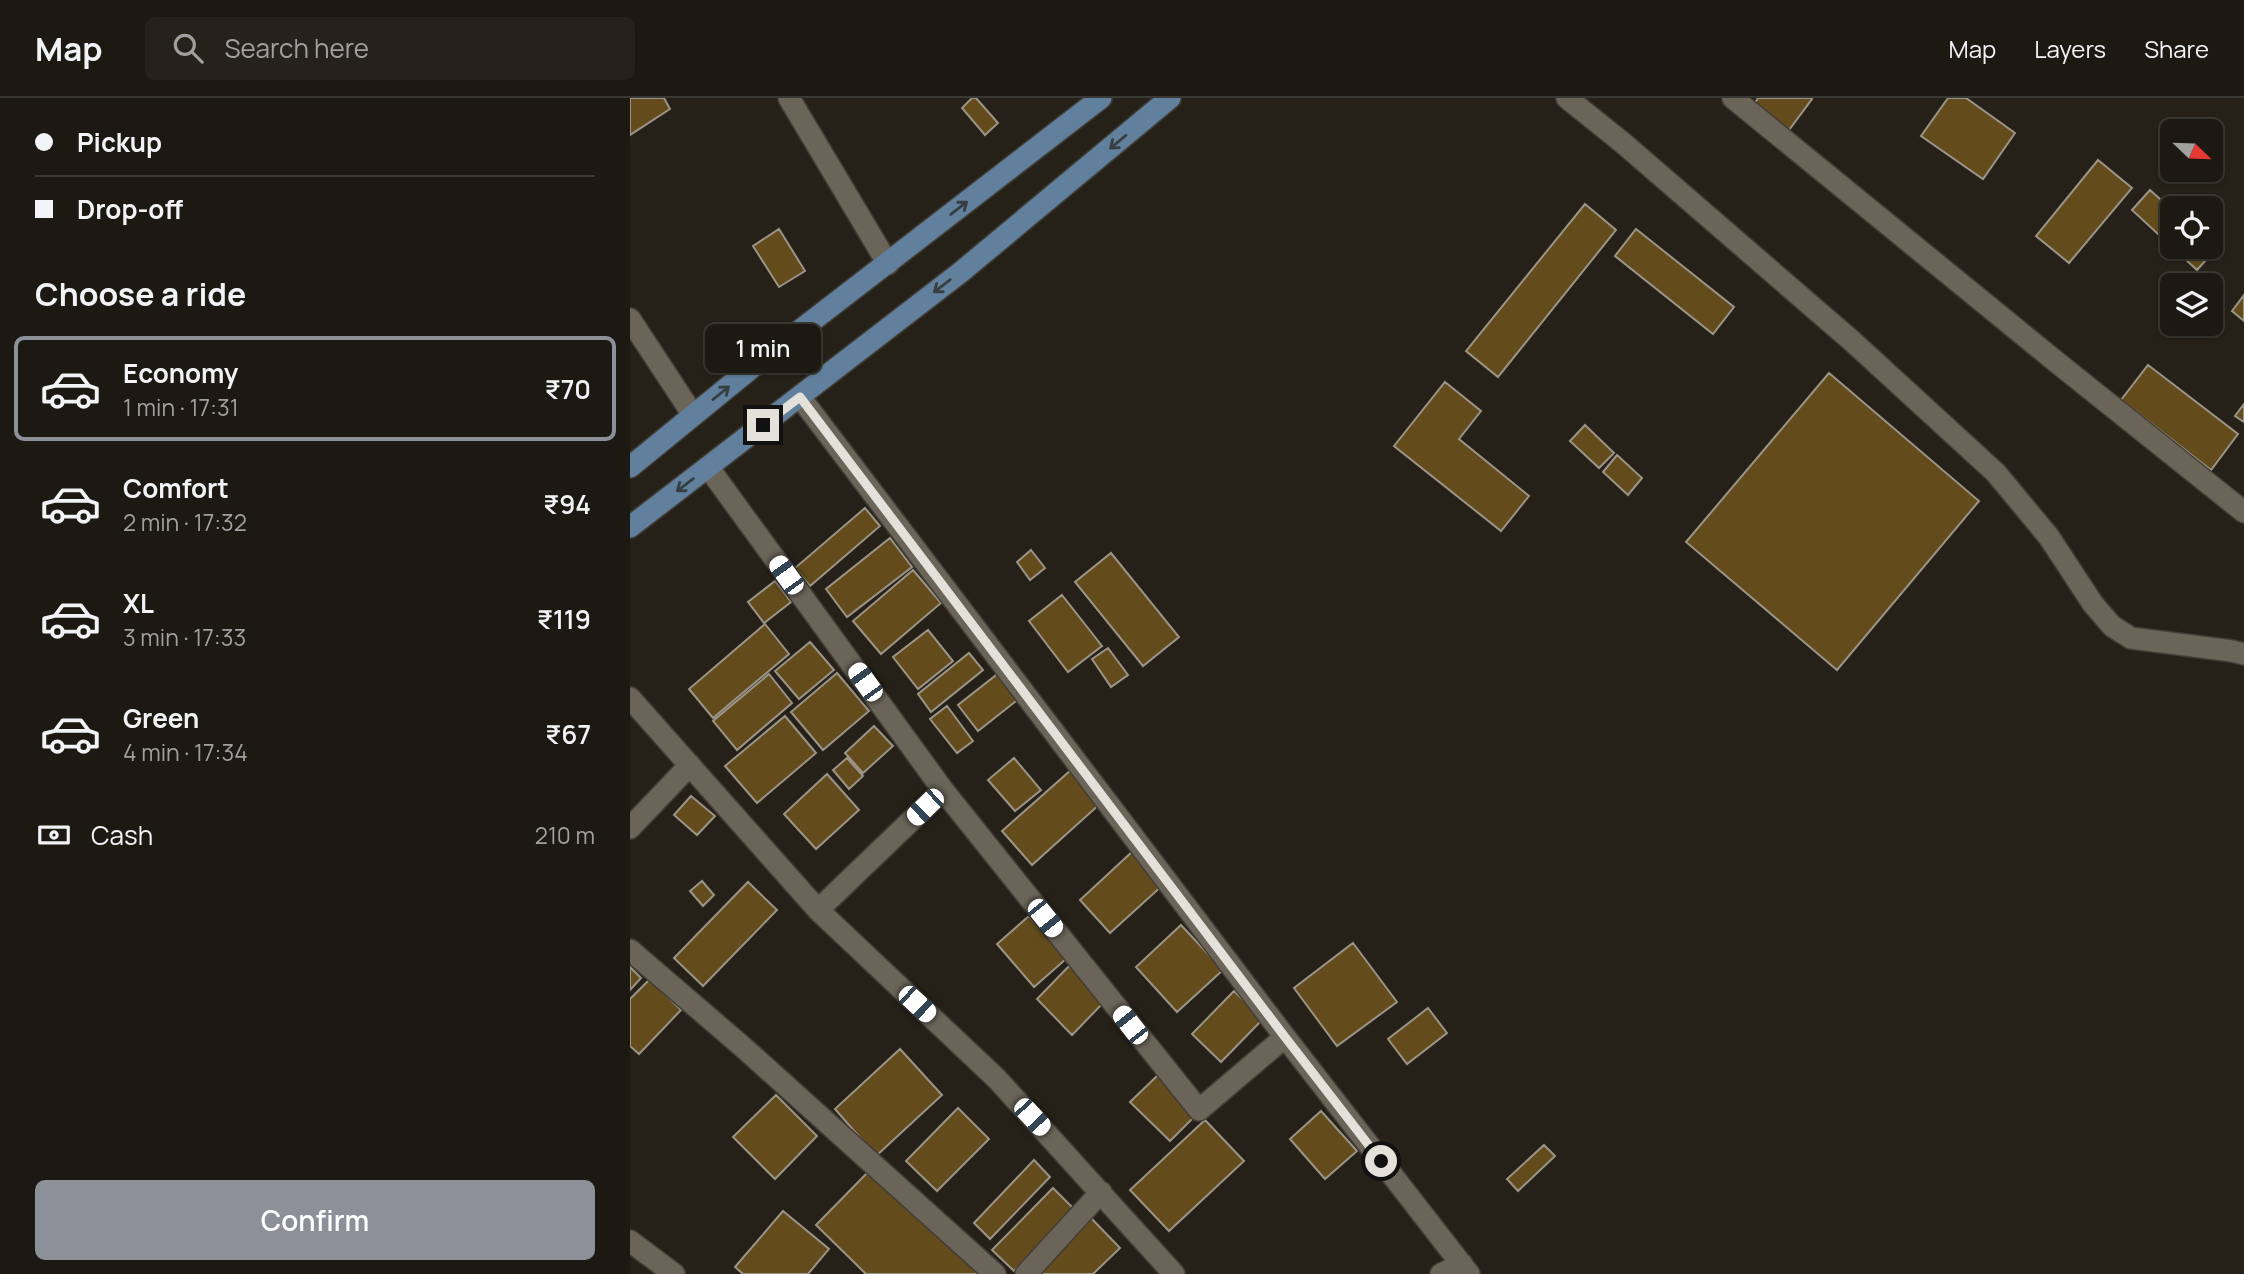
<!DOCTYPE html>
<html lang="en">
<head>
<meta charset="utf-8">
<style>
  body { margin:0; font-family:Manrope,sans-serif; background:#25221b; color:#f1f3f6; height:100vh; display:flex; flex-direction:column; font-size:26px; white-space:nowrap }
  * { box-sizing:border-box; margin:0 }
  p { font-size:23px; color:#a0a09f }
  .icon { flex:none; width:38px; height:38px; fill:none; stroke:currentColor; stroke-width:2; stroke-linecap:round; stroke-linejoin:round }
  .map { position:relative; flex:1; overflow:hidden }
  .drawer { display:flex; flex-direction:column; background:#1c1912; width:630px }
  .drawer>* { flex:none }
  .guide { display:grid; align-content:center; height:154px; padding:0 35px; background:#1c1912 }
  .needle { width:46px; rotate:113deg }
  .controls { position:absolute; left:1530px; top:21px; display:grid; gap:14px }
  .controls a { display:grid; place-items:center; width:63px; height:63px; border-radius:10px; background:#1c1912; box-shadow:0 2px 5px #0004,0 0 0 2px #3a3832; font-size:35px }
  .end { position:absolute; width:32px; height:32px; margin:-16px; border:9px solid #e4e0da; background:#111; box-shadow:0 0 0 4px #111 }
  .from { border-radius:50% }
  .bubble { position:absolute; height:49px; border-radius:10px; background:#1c1912; box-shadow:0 2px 5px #0004,0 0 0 2px #3a3832; font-size:23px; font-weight:600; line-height:49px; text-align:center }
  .car { position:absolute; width:21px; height:42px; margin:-21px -10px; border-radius:9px; box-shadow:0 0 5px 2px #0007; background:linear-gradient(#fff 24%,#345 0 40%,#fff 0 76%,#345 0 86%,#fff 0) }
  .guide b { display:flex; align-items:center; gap:24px; height:66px; font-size:26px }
  .guide b+b { border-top:2px solid #3a3832 }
  .guide i { width:18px; height:18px; background:#f1f3f6 }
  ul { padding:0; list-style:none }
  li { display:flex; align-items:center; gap:21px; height:105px; margin:0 14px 10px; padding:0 21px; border:4px solid transparent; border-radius:10px }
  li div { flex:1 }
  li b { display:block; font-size:26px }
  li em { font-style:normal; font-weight:600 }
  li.active { border-color:#8c9099 }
  li>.icon { width:63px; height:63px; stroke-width:1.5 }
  h2 { padding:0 35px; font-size:32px; line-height:84px }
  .pay { display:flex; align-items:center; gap:18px; height:77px; padding:0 35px; font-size:26px }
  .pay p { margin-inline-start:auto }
  .button { display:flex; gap:14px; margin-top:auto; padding:14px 35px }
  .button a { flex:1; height:80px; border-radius:10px; background:#8c9099; color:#fff; font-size:28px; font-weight:600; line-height:80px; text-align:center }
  header { display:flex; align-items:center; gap:42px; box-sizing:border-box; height:98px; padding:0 35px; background:#1c1912; border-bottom:2px solid #3a3832 }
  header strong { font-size:33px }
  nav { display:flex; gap:38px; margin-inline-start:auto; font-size:24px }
  .search { width:490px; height:63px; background:#25221b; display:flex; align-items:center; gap:18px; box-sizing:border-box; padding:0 24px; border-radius:10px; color:#a0a09f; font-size:26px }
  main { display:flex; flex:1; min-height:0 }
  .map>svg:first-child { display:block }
</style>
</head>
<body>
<header>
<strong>Map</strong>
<div class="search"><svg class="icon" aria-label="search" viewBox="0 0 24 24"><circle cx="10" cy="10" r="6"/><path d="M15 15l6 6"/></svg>Search here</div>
<nav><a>Map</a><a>Layers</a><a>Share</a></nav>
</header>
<main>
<section class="drawer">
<div class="guide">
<b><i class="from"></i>Pickup</b>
<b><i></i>Drop-off</b>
</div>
<h2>Choose a ride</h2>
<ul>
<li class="active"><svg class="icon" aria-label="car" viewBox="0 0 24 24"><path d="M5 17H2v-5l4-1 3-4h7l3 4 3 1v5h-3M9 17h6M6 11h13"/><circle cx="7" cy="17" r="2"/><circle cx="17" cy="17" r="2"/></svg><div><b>Economy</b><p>1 min · 17:31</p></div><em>₹70</em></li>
<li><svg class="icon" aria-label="car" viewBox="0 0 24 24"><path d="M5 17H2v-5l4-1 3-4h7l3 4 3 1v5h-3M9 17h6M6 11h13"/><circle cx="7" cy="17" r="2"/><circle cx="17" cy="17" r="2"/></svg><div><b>Comfort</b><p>2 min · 17:32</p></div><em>₹94</em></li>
<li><svg class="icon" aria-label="car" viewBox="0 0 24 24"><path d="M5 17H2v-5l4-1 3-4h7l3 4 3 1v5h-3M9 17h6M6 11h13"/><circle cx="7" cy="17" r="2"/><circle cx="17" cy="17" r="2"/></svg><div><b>XL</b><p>3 min · 17:33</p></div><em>₹119</em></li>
<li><svg class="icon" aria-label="car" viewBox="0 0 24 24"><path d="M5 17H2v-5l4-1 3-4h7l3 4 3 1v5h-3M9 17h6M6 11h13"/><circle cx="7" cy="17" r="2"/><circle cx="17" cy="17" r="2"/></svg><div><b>Green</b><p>4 min · 17:34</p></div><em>₹67</em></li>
</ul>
<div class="pay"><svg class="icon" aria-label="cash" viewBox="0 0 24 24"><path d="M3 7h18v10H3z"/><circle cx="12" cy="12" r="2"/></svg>Cash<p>210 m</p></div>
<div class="button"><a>Confirm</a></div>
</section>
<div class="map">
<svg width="1614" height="1176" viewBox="0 0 1614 1176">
  <rect width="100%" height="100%" fill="#262118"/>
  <!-- building -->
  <path fill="#634b1b" stroke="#9a9488" stroke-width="2" d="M0 0H34L40 11 0 37Z
    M342 0H346L368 25 355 37 332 10Z
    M1128 0H1180L1182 1 1159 32 1125 5Z
    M1318 0H1336L1385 35 1353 81 1291 38Z
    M1468 62 1502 90 1439 165 1406 138Z
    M1520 92 1542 112V149L1502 112Z
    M955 106 986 132 868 279 836 253Z
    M149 131 175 173 149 189 123 148Z
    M1006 131 1104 209 1083 236 985 158Z
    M1580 148 1585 152 1567 172 1542 149Z
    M1614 197V223L1602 213Z
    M1518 267 1608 336 1581 372 1491 302Z
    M1199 275 1349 403 1207 572 1056 444Z
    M815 284 851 313 829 341 899 398 871 433 764 348Z
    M1614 306V324L1605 318Z
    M955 327 984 355 969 370 940 343Z
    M987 357 1012 380 998 397 973 374Z
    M235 410 250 428 180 488 165 470Z
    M260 440 282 469 217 519 196 491Z
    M401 452 415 470 400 482 387 464Z
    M481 455 549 539 513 568 445 484Z
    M283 472 311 505 251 556 223 523Z
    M145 483 161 504 134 525 118 504Z
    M432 497 472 548 438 574 399 523Z
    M135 526 159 556 83 620 59 591Z
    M298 532 323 563 288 591 263 559Z
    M180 544 204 572 169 601 145 573Z
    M478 550 498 577 481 589 462 561Z
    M339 555 353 572 301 614 288 596Z
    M370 574 390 600 348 633 328 607Z
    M207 575 239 613 193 652 161 614Z
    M139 576 162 605 107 652 83 623Z
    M317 608 343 643 327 655 300 621Z
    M155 618 186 655 127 705 95 668Z
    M244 628 263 648 233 675 215 655Z
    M217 660 233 678 219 691 203 672Z
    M384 660 411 692 385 713 358 682Z
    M441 672 471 705 402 767 372 733Z
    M197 676 229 712 186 751 154 716Z
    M61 698 85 718 67 737 44 717Z
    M504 752 534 786 480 835 450 802Z
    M72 783 84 797 73 808 60 793Z
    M118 784 147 812 73 888 44 860Z
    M399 818 436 861 404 889 367 846Z
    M551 827 593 872 547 914 506 869Z
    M723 845 767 904 707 948 664 890Z
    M442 865 477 901 442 937 407 901Z
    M0 869 11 880 0 892Z
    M20 881 51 912 9 956 0 948V901Z
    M604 893 633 921 591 964 562 936Z
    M798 910 817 935 777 966 758 941Z
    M270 951 312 997 246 1058 205 1011Z
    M528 977 566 1017 540 1043 500 1004Z
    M146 997 187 1038 145 1081 103 1039Z
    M328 1010 359 1041 307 1093 276 1063Z
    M691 1013 727 1053 695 1081 660 1041Z
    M575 1022 614 1063 539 1133 500 1092Z
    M914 1047 925 1058 888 1093 877 1081Z
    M404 1062 420 1079 360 1141 344 1125Z
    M242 1070 349 1176H236L186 1127Z
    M423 1090 444 1111 384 1173 362 1152Z
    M153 1113 199 1151 178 1176H113L105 1169Z
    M461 1120 490 1150 463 1176H404Z"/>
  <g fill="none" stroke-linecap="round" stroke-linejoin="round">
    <!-- minor casing -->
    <g stroke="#423e37" stroke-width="24">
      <path id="minor" d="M159 0 258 166
        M937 0 993 45 1222 243 1366 375 1419 439 1463 506 1482 528 1501 540 1602 553 1614 556
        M1103 0 1424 262 1614 414
        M0 221 63 317
        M170 299 655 939 839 1176
        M78 369 313 692 569 1012 655 939
        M0 600 188 812 367 981 544 1176
        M0 730 60 667
        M188 812 313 692
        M0 852 114 950 365 1176
        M0 1143 44 1176
        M396 1176 471 1094
        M811 1176 832 1166"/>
    </g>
    <!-- major casing -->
    <g stroke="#423e37" stroke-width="24">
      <path id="major" d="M0 369 125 267 471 0
        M0 429 331 174 540 0"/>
    </g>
    <!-- minor -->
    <use href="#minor" stroke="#6a6459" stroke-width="21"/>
    <!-- major -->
    <use href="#major" stroke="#60809e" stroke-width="21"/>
  </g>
  <!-- one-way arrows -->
  <defs><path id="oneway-shaft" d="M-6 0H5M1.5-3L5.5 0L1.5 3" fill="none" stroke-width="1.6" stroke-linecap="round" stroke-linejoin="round" transform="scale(1.75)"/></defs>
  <g stroke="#373e40">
    <use href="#oneway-shaft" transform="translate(488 44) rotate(140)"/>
    <use href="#oneway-shaft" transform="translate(329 110) rotate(-38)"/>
    <use href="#oneway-shaft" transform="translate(312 188) rotate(142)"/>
    <use href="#oneway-shaft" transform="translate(91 295) rotate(-39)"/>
    <use href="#oneway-shaft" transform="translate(55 387) rotate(143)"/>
  </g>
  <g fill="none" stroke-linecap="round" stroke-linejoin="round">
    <!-- route -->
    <path stroke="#e4e0da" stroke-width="9" d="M133 327 170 299 655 939 751 1063"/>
  </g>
</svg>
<div class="controls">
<a><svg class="needle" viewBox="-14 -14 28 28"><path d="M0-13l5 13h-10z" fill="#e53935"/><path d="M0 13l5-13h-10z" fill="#a0a09f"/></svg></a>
<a><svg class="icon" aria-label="locate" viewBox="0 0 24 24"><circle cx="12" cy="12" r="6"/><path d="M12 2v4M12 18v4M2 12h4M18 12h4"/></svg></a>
<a><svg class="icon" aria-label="layers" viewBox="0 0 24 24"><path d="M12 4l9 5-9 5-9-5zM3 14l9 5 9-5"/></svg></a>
</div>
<i class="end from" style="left:751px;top:1063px"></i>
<i class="end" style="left:133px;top:327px"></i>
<div class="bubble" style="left:75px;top:226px;width:116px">1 min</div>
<i class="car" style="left:156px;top:477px;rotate:324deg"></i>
<i class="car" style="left:235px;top:584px;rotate:324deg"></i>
<i class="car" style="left:295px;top:709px;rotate:226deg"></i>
<i class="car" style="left:415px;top:820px;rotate:141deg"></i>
<i class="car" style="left:287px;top:906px;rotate:133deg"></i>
<i class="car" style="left:500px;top:927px;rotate:322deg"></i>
<i class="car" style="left:402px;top:1019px;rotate:137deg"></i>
</div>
</main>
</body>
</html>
